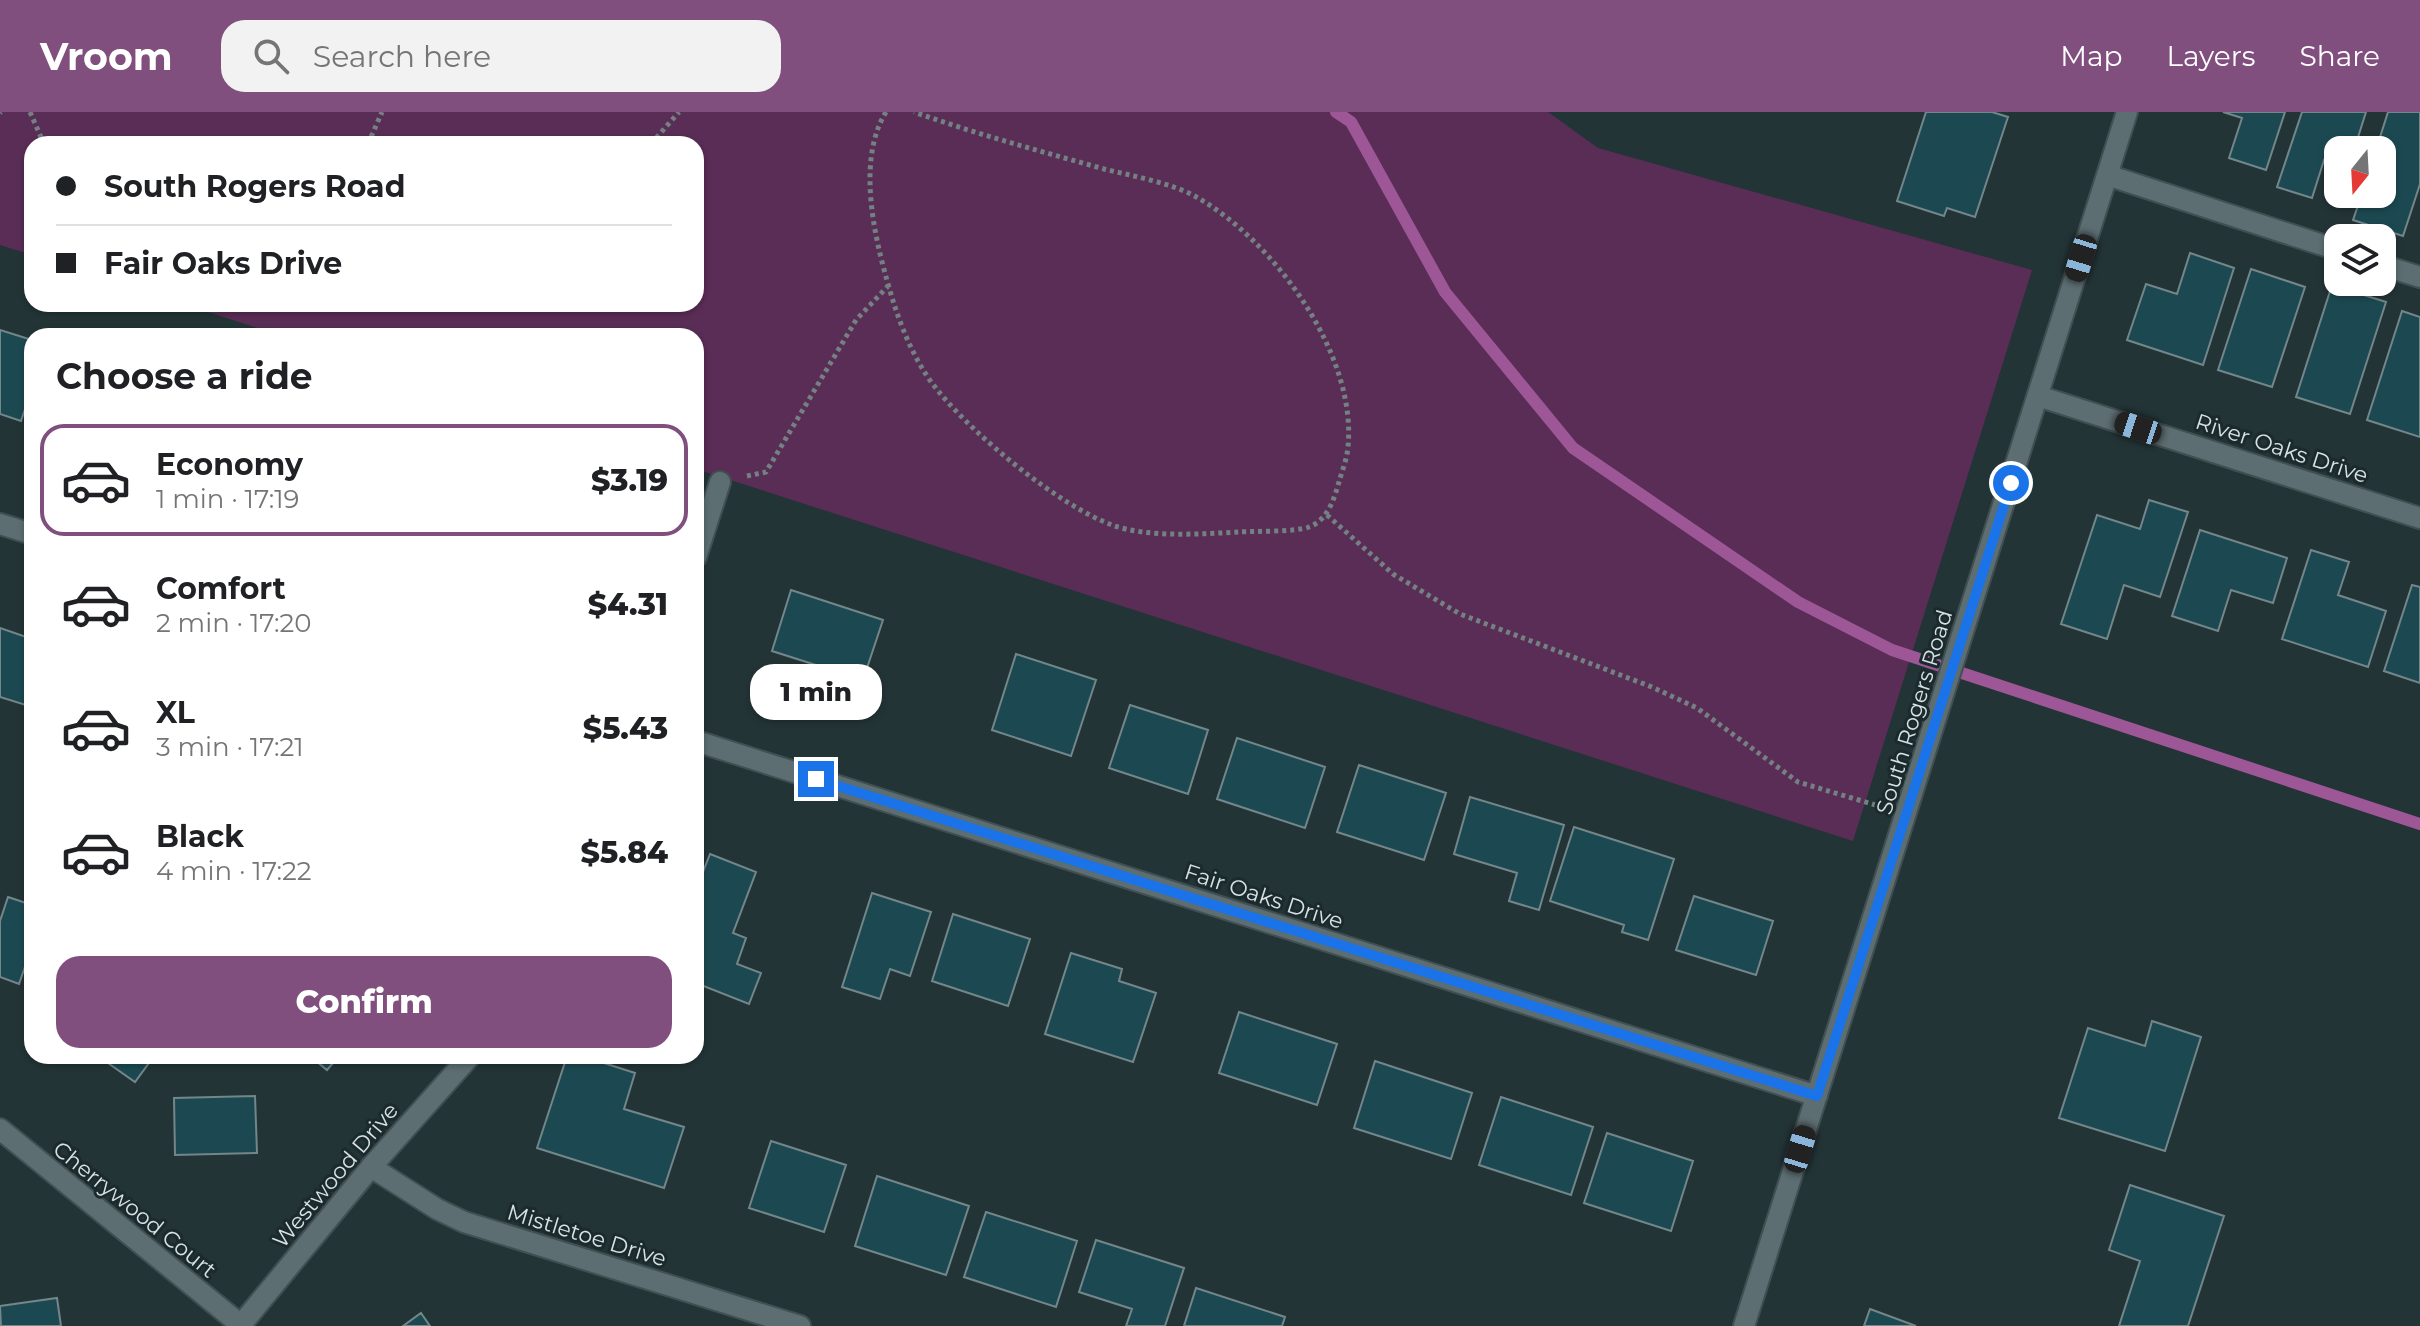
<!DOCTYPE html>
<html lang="en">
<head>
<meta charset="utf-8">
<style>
  body { margin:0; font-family:Montserrat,sans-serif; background:#f2f2f2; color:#202124; height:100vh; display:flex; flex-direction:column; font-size:30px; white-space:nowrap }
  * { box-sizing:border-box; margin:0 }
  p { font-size:26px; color:#757577 }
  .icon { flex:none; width:44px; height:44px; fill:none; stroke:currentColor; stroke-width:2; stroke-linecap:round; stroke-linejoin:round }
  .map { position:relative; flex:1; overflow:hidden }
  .drawer { position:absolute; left:24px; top:216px; width:680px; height:736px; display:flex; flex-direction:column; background:#fff; border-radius:24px; box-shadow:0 2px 6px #0004 }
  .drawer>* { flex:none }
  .guide { position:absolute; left:24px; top:24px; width:680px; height:176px; border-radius:24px; box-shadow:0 2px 6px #0004; display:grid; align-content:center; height:176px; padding:0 32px; background:#fff }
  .needle { width:52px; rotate:198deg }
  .buttons { position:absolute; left:2324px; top:24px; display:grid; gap:16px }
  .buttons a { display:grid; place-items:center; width:72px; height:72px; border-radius:16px; background:#fff; box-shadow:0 2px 6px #0004; font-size:40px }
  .end { position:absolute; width:36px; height:36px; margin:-18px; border:10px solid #1a73e8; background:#fff; box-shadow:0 0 0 4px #fff }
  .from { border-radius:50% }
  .bubble { position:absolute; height:56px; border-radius:24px; background:#fff; box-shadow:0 2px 6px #0004; font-size:26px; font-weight:800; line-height:56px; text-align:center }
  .car { position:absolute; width:24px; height:48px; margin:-24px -12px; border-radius:10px; box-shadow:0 0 6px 2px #0007; background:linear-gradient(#222 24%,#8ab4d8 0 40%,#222 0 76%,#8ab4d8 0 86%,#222 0) }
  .guide b { display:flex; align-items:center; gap:28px; height:76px; font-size:30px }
  .guide b+b { border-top:2px solid #e0e0e0 }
  .guide i { width:20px; height:20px; background:#202124 }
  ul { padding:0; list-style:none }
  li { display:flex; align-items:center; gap:24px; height:112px; margin:0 16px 12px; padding:0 16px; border:4px solid transparent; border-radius:24px }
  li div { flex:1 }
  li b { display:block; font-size:30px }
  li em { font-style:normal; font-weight:800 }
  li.current { border-color:#804f7e }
  li>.icon { width:72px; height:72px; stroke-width:1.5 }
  h2 { padding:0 32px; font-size:36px; line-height:96px }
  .primary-button { display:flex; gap:16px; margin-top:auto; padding:16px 32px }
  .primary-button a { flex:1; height:92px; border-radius:24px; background:#804f7e; color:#fff; font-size:32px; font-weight:800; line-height:92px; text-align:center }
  header { display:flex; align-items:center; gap:48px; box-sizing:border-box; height:112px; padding:0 40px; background:#804f7e; color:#fff }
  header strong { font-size:38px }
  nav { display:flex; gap:44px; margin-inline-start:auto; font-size:28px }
  .search { width:560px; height:72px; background:#f2f2f2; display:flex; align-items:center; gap:20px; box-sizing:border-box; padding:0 28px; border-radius:24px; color:#757577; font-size:30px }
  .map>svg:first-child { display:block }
</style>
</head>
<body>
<header>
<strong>Vroom</strong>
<div class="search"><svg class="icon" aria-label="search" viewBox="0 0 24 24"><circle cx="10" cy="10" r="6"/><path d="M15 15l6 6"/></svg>Search here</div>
<nav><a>Map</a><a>Layers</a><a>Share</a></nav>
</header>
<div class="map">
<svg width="2420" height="1214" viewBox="0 0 2420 1214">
  <rect width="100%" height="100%" fill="#233437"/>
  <!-- green -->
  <path fill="#5a2d56" d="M0 0H1548L1598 36 2032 158 1853 729 696 357V224H282L183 192H696V32H32V143L0 133Z"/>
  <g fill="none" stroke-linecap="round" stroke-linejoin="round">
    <!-- stream -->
    <path stroke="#9d5797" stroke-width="12" d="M1336 0 1351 10 1445 180 1573 336 1798 490 1892 538 2420 712"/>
  </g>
  <!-- building -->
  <path fill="#1c4951" stroke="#738689" stroke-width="2" d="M1926 0H1992L2008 5 1975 105 1947 96 1944 104 1897 89Z
    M2223 0H2285L2266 58 2229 46 2242 6Z
    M2302 0H2366L2354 38H2338V53L2324 48 2312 86 2277 75Z
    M2388 0H2420V72L2403 124 2353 108 2362 82H2382V38H2376Z
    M2190 141 2234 156 2203 253 2127 228 2146 172 2177 182Z
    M2251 157 2305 175 2272 275 2218 258Z
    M2332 173 2386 190 2350 302 2296 285Z
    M2402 199 2420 205V325L2367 308Z
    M0 218 32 228V276L21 309 0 302Z
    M2149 388 2188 400 2160 485 2124 473 2107 527 2061 512 2097 403 2140 417Z
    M2200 418 2287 446 2273 491 2231 478 2218 519 2172 504Z
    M2311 438 2349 450 2338 483 2386 499 2368 555 2282 527Z
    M2412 473 2420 475V571L2384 559Z
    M791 478 883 508 863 568 772 539Z
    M0 516 32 527V595L0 585Z
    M1016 542 1096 568 1071 644 992 618Z
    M1130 593 1208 618 1188 682 1109 656Z
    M1237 626 1325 655 1305 716 1217 687Z
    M1359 653 1446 681 1424 748 1337 720Z
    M1470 685 1564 713 1539 798 1509 789 1517 761 1454 742Z
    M1574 715 1674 747 1648 828 1622 820 1624 813 1550 789Z
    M710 742 756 760 733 821 746 826 737 852 761 861 749 892 696 871V778Z
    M872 781 931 800 910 864 890 857 880 887 842 875Z
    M1694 784 1773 809 1756 863 1676 838Z
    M8 785 32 793V851L27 849 19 872 0 865V809Z
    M953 802 1030 827 1008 894 932 869Z
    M1071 841 1122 857 1119 869 1156 881 1133 950 1045 922Z
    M1239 900 1337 932 1317 993 1219 961Z
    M2152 909 2201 925 2165 1039 2059 1006 2088 916 2145 934Z
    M113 944H154L135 970 108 951Z
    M310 944H339L327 958Z
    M567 944H582L635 961 624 997 684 1015 664 1076 537 1036Z
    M1375 949 1472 981 1451 1047 1354 1016Z
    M255 984 257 1041 175 1043 174 986Z
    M1501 985 1593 1015 1571 1083 1479 1053Z
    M1607 1021 1693 1049 1671 1119 1584 1091Z
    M771 1029 846 1053 824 1120 749 1096Z
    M877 1064 969 1094 946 1163 855 1134Z
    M2130 1073 2224 1104 2188 1214H2119L2140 1149 2109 1138Z
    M986 1100 1077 1129 1056 1195 964 1165Z
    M1096 1128 1184 1156 1165 1214H1126L1132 1197 1079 1180Z
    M1196 1176 1285 1205 1282 1214H1184Z
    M57 1186 61 1214H1L0 1194Z
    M1870 1197 1916 1214H1864Z
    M421 1201 430 1214H403Z"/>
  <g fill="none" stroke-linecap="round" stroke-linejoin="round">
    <!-- minor casing -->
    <g stroke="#414f52" stroke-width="24">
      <path id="minor" d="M2107 63 2338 138
        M2382 153 2420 165
        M2038 284 2420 406
        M0 412 32 422
        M696 445 720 370
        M696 629 1817 984
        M0 1017 241 1213
        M371 1055 437 1097 464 1110 800 1214
        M240 1214 371 1055 470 944
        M1744 1214 2127 0"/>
    </g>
    <!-- path -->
    <path stroke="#738183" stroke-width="5" stroke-dasharray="4 4" stroke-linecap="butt" d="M30 0 44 32
      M886 0C854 52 877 137 894 192 904 223 918 255 939 280 976 325 1058 393 1112 413 1148 426 1201 422 1239 420 1256 419 1295 420 1309 415 1328 408 1334 387 1339 370 1342 359 1347 347 1348 335 1357 243 1275 130 1198 86 1173 71 1132 64 1104 57 1040 39 976 22 914 0
      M0 1 1 0
      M368 32 382 0
      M651 32 679 0
      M747 364 766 360 856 208 888 174
      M1327 403 1393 462 1460 502 1652 575 1697 596 1798 670 1879 694"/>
    <!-- minor -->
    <use href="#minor" stroke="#5c6e72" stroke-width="20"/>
  </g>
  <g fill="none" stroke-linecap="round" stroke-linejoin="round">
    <!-- route -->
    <path stroke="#1a73e8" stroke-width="10" d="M816 667 1817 984 2011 371"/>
  </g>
  <g text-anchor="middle" stroke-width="6" stroke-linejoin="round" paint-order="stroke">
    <!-- street labels -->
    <g font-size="22" fill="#d8e2e4" stroke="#1a2a2d">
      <text transform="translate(2282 336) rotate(18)" y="8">River Oaks Drive</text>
      <text transform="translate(1914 600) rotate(-73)" y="8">South Rogers Road</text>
      <text transform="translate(1264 784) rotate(18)" y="8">Fair Oaks Drive</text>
      <text transform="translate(335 1063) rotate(-50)" y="8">Westwood Drive</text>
      <text transform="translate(135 1097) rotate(39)" y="8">Cherrywood Court</text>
      <text transform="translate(587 1123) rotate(17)" y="8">Mistletoe Drive</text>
    </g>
  </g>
</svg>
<div class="buttons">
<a><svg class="needle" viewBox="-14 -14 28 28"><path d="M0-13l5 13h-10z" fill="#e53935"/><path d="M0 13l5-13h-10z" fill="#757577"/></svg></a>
<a><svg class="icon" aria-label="layers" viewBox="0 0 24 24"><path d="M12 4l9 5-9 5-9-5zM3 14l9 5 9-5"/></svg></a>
</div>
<i class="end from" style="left:2011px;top:371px"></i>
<i class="end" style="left:816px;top:667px"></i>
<div class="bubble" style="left:750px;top:552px;width:132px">1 min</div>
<i class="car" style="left:2081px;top:146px;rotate:197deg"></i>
<i class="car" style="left:2138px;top:316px;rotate:288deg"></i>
<i class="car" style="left:1800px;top:1037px;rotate:17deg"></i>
<div class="guide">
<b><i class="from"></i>South Rogers Road</b>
<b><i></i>Fair Oaks Drive</b>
</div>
<section class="drawer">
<h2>Choose a ride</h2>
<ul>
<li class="current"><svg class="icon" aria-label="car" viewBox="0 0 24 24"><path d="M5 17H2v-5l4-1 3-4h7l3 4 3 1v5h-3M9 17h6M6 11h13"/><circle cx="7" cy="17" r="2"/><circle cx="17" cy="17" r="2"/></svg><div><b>Economy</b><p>1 min · 17:19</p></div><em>$3.19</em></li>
<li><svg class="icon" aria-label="car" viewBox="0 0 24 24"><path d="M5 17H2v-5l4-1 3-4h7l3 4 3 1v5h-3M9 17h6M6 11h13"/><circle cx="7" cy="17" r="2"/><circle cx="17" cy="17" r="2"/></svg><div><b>Comfort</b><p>2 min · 17:20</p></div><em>$4.31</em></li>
<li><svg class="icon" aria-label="car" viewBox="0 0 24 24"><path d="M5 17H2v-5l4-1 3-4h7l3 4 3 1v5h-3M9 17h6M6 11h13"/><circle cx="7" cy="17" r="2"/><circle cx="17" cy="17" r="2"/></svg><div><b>XL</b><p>3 min · 17:21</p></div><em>$5.43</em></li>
<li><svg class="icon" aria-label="car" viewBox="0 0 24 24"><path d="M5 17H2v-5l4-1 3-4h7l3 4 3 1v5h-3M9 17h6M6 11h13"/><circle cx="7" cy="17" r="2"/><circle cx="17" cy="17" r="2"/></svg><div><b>Black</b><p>4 min · 17:22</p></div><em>$5.84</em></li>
</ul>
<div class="primary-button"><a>Confirm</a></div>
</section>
</div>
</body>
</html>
